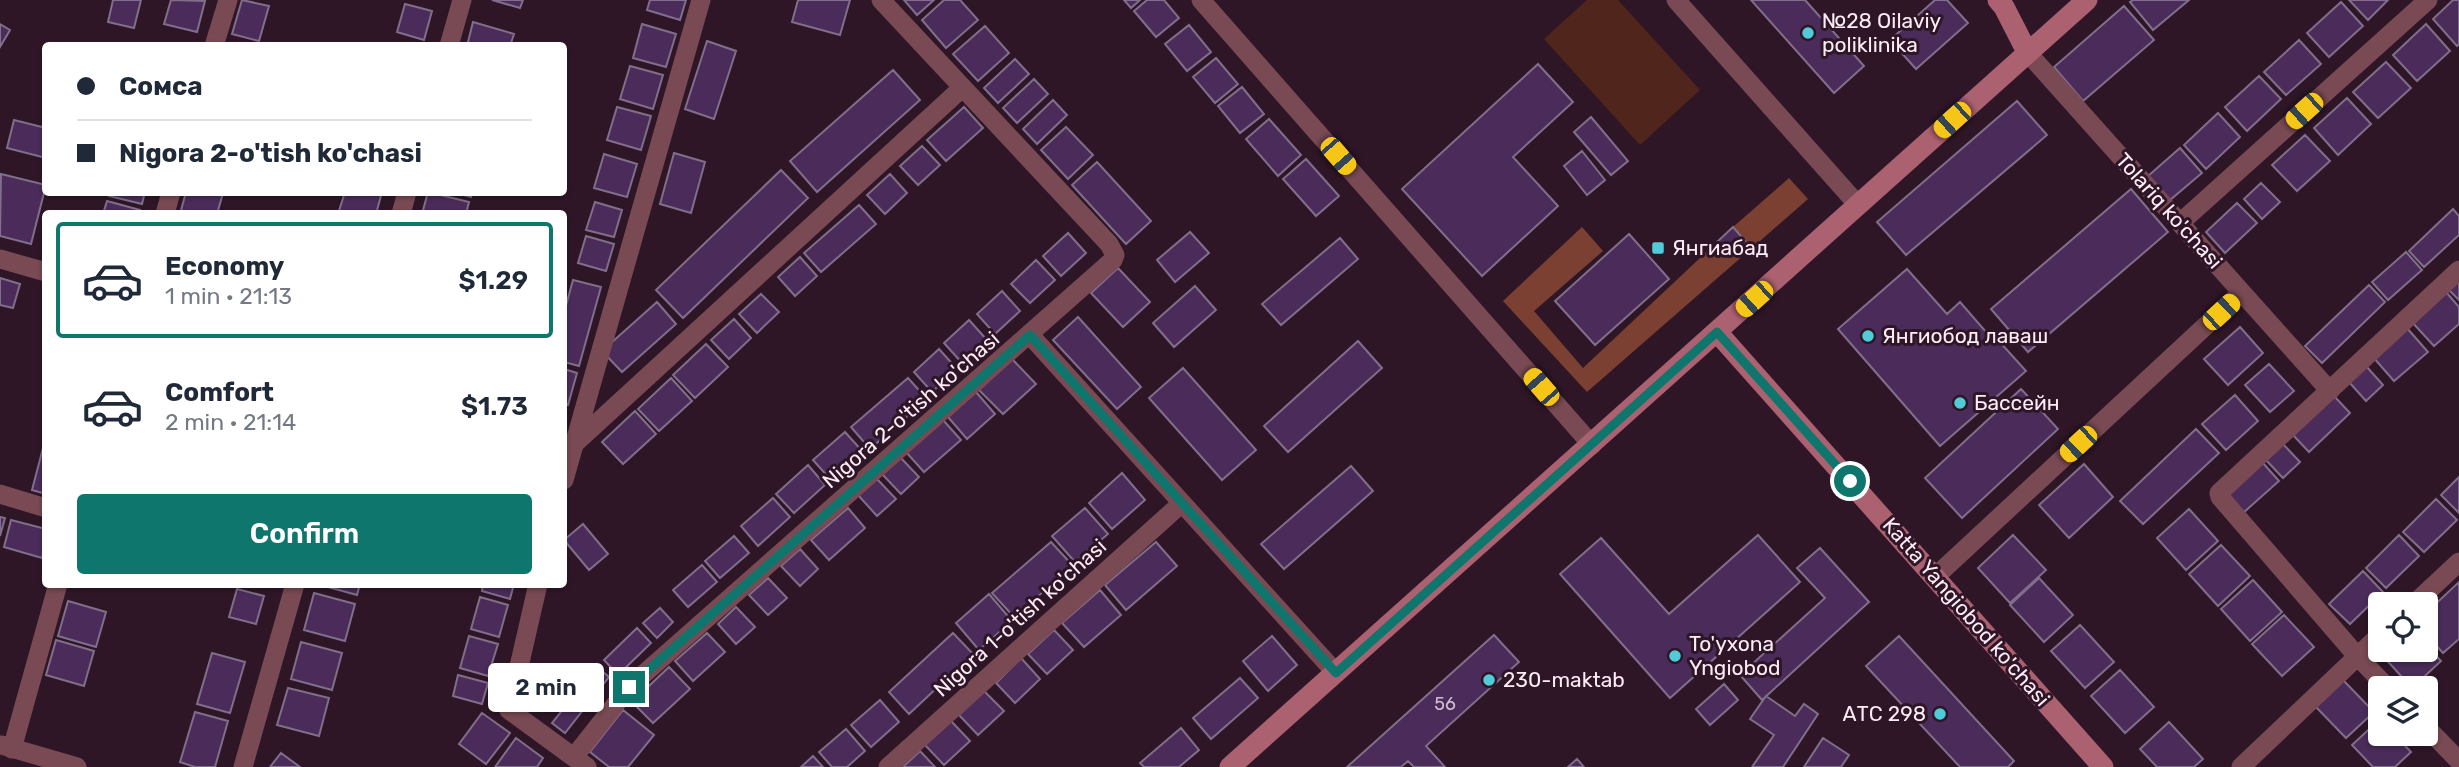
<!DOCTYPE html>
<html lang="en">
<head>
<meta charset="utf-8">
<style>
  body { margin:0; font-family:Rubik,sans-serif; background:#f2f2f3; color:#1f2937; height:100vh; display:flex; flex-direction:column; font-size:26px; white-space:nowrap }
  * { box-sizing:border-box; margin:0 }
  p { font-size:23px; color:#747a83 }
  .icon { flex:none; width:38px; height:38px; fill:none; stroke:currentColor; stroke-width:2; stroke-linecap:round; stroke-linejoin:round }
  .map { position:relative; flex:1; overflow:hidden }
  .sheet { position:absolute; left:42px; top:210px; width:525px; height:378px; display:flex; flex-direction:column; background:#fff; border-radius:7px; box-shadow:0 2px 5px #0004 }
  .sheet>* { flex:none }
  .guide { position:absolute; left:42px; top:42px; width:525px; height:154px; border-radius:7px; box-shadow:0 2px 5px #0004; display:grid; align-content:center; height:154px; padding:0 35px; background:#fff }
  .fabs { position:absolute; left:2368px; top:592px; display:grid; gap:14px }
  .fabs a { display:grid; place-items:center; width:70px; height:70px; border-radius:7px; background:#fff; box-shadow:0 2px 5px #0004; font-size:35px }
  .end { position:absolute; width:32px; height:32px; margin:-16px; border:9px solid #0f766e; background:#fff; box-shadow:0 0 0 4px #fff }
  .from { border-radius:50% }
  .bubble { position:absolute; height:49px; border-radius:7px; background:#fff; box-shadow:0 2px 5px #0004; font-size:23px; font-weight:600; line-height:49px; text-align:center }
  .car { position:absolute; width:21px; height:42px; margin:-21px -10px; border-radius:9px; box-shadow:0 0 5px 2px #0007; background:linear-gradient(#f5c518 24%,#345 0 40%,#f5c518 0 76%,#345 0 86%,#f5c518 0) }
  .guide b { display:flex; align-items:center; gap:24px; height:66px; font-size:26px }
  .guide b+b { border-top:2px solid #e0e1e3 }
  .guide i { width:18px; height:18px; background:#1f2937 }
  ul { padding:12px 0 0; list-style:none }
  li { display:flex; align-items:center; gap:21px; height:116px; margin:0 14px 10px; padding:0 21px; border:4px solid transparent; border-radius:7px }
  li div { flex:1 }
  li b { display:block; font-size:26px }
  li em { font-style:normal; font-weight:600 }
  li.current { border-color:#0f766e }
  li>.icon { width:63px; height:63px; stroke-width:1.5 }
  .button { display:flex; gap:14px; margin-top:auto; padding:14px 35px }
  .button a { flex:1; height:80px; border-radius:7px; background:#0f766e; color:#fff; font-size:28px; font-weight:600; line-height:80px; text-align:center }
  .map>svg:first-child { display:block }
</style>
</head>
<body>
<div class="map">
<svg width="2459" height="767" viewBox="0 0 2459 767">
  <rect width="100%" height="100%" fill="#2e1627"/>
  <!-- green -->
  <path fill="#50251b" d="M1587 0H1618L1700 90 1640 145 1544 39Z"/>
  <!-- forest -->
  <path fill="#7b4032" d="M1789 178 1808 199 1587 392 1503 301 1582 227 1603 251 1534 311 1583 368 1717 242 1730 256 1746 242 1733 227Z"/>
  <!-- building -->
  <path fill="#4a2b59" stroke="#806e8a" stroke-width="2" d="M113 0H141L134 28 108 22Z
    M171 0 205 1 197 32 164 24Z
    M242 0 269 6 259 41 232 34Z
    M492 0H523L520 8Z
    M650 0H686L680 20 647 10Z
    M798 0H850L840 35 792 22Z
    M904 0H934L917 15Z
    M944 0H960L978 20 946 48 922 20Z
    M1124 0H1140L1131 8Z
    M1147 0H1164L1179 18 1156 37 1134 11Z
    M1751 0H1805L1864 66 1834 93Z
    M1935 0H1947L1968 23 1916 69 1890 40Z
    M2133 0H2189L2153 30 2130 2Z
    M2349 0H2388L2368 20Z
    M2453 0H2459V44L2457 46 2433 19Z
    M2341 2 2363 26 2329 57 2307 33Z
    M405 4 432 11 424 40 397 32Z
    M2124 6 2154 40 2083 101 2054 67Z
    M473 22 514 34 510 46H467Z
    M0 24 10 30 0 47Z
    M642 24 676 34 666 67 633 58Z
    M2426 24 2450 51 2417 81 2393 55Z
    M1189 25 1211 52 1187 71 1165 44Z
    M985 26 1009 53 978 81 953 54Z
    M2299 40 2321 64 2286 95 2264 72Z
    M707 41 736 51 714 119 685 109Z
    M1216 58 1238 84 1215 103 1193 77Z
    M1015 59 1029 74 998 103 984 88Z
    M2386 62 2411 88 2378 118 2353 92Z
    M1538 64 1573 102 1513 157 1558 206 1482 276 1402 189Z
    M630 66 663 75 653 109 620 99Z
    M893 70 920 100 817 192 790 161Z
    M2259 76 2281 99 2247 131 2225 107Z
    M1034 79 1048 94 1017 123 1003 108Z
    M1242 87 1264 114 1240 133 1218 106Z
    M2347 98 2371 124 2338 155 2314 128Z
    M1053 100 1067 115 1037 144 1023 129Z
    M2017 101 2047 135 1906 255 1877 222Z
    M617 107 651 116 641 150 607 140Z
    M964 107 983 128 946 161 927 140Z
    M2218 113 2240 137 2206 169 2184 145Z
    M1591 117 1628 161 1611 175 1574 132Z
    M1269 119 1301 155 1278 176 1246 139Z
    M14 120 46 128V158L7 148Z
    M1066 127 1093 155 1068 179 1041 150Z
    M2305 135 2330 161 2297 191 2272 165Z
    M922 146 940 165 918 185 900 166Z
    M2180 148 2202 173 2170 200 2148 176Z
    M1582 151 1605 180 1587 195 1564 166Z
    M674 153 705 162 691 213 660 204Z
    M604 154 637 164 627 197 594 188Z
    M1306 159 1339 196 1316 216 1283 179Z
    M1097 162 1151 221 1126 244 1072 185Z
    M781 170 808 198 683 318 656 290Z
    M1 174 46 185 31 244 0 236Z
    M890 174 907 193 885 214 867 195Z
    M2261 183 2280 202 2262 219 2244 199Z
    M2131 189 2168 232 2028 352 1991 309Z
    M109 192H145L142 204 109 196Z
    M186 192 223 193 217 214H180Z
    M345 192H382L376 214H338Z
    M428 192 469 202 466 214H422Z
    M453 192H472L471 197Z
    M107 201 140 210 139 214H103Z
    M595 202 622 210 614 237 586 230Z
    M2237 203 2257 223 2225 253 2206 232Z
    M859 205 876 224 821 272 804 253Z
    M2453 209 2459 216V235L2424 267 2409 251Z
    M1733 227 1746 242 1730 256 1717 242Z
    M1190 232 1209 253 1175 282 1157 260Z
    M1068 233 1086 253 1061 276 1043 256Z
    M1629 234 1669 279 1595 345 1555 301Z
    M586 236 614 244 606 271 578 263Z
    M1340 238 1358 259 1281 325 1262 304Z
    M2406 252 2422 270 2388 300 2372 282Z
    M800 257 817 276 795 296 778 277Z
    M1036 260 1055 280 1030 303 1011 284Z
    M1118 268 1150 302 1123 327 1091 293Z
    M1907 269 1947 314 1960 302 1986 332 1989 330 2026 371 1940 446 1838 329Z
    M0 278 20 284 13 308 0 305Z
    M573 280 601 287 579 366 564 362V313Z
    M2459 281V300L2449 290Z
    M2369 285 2385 302 2322 363 2305 346Z
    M1195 286 1216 310 1174 347 1153 323Z
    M1002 291 1020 311 995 334 977 314Z
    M2446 292 2459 307V324L2434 346 2412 322Z
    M761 294 779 312 757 333 739 314Z
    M657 302 676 324 622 372 602 351Z
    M1078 317 1141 387 1117 409 1053 340Z
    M734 319 751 338 729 359 711 340Z
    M969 320 987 340 962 363 944 343Z
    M2240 327 2263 353 2228 385 2204 359Z
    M2406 327 2428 352 2394 381 2373 357Z
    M1358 341 1382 368 1288 452 1264 426Z
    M706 344 728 367 695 398 673 375Z
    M939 349 957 369 932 392 914 372Z
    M1012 359 1036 384 1003 414 979 390Z
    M2269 364 2294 391 2270 412 2245 385Z
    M2366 366 2383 385 2366 401 2349 382Z
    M1183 368 1256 450 1222 480 1149 398Z
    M564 369 577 373 568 405 564 404Z
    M671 378 692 401 659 431 638 409Z
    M908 378 927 399 870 449 851 427Z
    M2021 389 2058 429 1962 518 1925 478Z
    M976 392 995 414 967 439 948 417Z
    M2235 395 2258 421 2226 450 2202 424Z
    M2334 396 2350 413 2309 452 2293 435Z
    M635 411 656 434 623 464 602 442Z
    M943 420 961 440 924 472 906 452Z
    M2196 429 2219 453 2143 524 2120 501Z
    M845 432 863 452 831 480 813 460Z
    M2282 443 2300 462 2283 478 2265 459Z
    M43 448 46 449V494L32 490Z
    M900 457 919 477 901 494 882 474Z
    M2262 462 2279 481 2243 513 2225 494Z
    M2084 464 2113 497 2069 538 2039 505Z
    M808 465 825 485 794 513 776 494Z
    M1351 466 1373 491 1284 569 1261 544Z
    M1122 473 1145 500 1112 529 1089 503Z
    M2459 477V513L2441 495Z
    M877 479 896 499 877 516 858 495Z
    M773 498 790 517 758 546 741 526Z
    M2436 499 2457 520 2424 552 2403 532Z
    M848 508 865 528 829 560 811 540Z
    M1085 508 1108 534 1075 562 1052 536Z
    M2189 509 2218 541 2186 570 2157 538Z
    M0 517 5 518 0 536Z
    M11 520 46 529V544L42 558 4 547Z
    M583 524 608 554 589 570 564 540Z
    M1758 535 1800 582 1670 698 1560 574 1601 538 1669 614Z
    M2013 535 2046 570 2010 603 1978 568Z
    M2399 535 2419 556 2386 588 2366 568Z
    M734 536 749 553 720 578 705 561Z
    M1051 542 1073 566 1014 617 992 593Z
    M1156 542 1177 566 1126 610 1105 585Z
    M2221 545 2250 576 2218 606 2189 574Z
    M1820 548 1869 602 1762 700 1740 675 1825 598 1797 568Z
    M800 549 818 569 800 586 781 566Z
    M702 565 717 582 688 607 673 590Z
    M2363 571 2383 592 2350 624 2329 604Z
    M768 578 787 598 768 615 749 595Z
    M2039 578 2073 615 2044 642 2010 605Z
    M2253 580 2282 612 2250 641 2221 609Z
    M2459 582V639L2443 653 2426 634V613Z
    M317 584H360L357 595Z
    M483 584H514L510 599 482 591Z
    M237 589 264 596 256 624 229 617Z
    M1100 590 1121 615 1084 647 1062 623Z
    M314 593 355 604 345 641 304 630Z
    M989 594 1012 621 979 650 956 623Z
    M480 597 508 605 499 637 471 629Z
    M68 601 106 612 96 647 58 636Z
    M736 607 755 627 736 644 718 624Z
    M660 608 673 622 657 638 643 623Z
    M2284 615 2314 647 2282 676 2252 644Z
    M2080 625 2114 662 2085 688 2051 651Z
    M637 628 651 643 618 675 604 660Z
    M1054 630 1073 650 1047 674 1028 654Z
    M707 633 725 652 693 681 675 661Z
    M953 633 973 654 909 714 889 692Z
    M1494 635 1519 662 1426 746 1445 767H1414L1408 761 1401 767H1347Z
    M469 636 498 644 488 676 460 668Z
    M1272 636 1297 665 1268 691 1243 661Z
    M1899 636 2014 761 2008 767H1960L1866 666Z
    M56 640 94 651 84 686 46 675Z
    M301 642 342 653 332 690 291 679Z
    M2426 645 2441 661 2412 688 2382 655 2388 649H2426Z
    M212 653 245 662 230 713 197 704Z
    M1021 658 1040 679 1015 703 996 683Z
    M597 667 609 677 565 733 552 723Z
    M669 667 690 689 653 723 632 702Z
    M2120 670 2154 707 2125 733 2091 696Z
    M458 675 488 683 482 704 453 696Z
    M1240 678 1258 698 1211 739 1193 718Z
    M2343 680 2374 712 2346 738 2315 706Z
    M1724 684 1738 700 1710 725 1696 709Z
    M288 688 329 698 319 736 277 725Z
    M984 691 1004 711 978 735 959 715Z
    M1766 696 1795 716 1804 704 1818 714 1783 767H1752L1774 735 1750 719Z
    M880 700 899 722 871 747 851 725Z
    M623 710 654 735 628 767H609L590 752Z
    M195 712 228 721 215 767H195L180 762Z
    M482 713 510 733 486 764 459 744Z
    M2380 719V733H2393L2411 752 2395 767H2373L2352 745Z
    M951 721 970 741 944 765 925 745Z
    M2169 722 2203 759 2194 767H2157L2140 749Z
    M1181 728 1199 750 1179 767H1144L1140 763Z
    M846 729 865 751 847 767H832L819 752Z
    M516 738 543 758 537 767H495Z
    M1823 738 1849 755 1841 767H1804Z
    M920 751 935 767H903Z
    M281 753 300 767H270Z
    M813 756 823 767H801Z
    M1577 759 1584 767H1568Z"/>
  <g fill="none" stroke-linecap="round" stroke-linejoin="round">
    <!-- street -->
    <path stroke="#794a53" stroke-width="19" d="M1201 0 1592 445
      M1676 0 1858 205
      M214 46 228 0
      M449 46 462 0
      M2027 52 2330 391
      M165 214 171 192
      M401 214 407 192
      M2180 223 2428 0
      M0 259 46 272
      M1030 335 1336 673
      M572 446 962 88
      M564 480 701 0
      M0 494 46 508
      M1936 576 2241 293
      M538 584 509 710 587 767
      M2414 604 2459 562
      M2388 688 2357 656 2220 497 2219 493 2459 270
      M2426 727 2459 761
      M1 745 77 767
      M12 749 58 584
      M574 757 629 687 1113 260 1115 255 1109 244 881 0
      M243 767 295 584
      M888 767 1182 503
      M2241 767 2380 635"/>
    <!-- secondary -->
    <path stroke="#ac6171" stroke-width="21" d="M1998 0 2004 7 2027 52
      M1717 332 2103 767
      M1230 767 2087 0"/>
  </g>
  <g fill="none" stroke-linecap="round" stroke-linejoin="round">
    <!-- route -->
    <path stroke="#0f766e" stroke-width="9" d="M629 687 1030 335 1336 673 1717 332 1850 481"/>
  </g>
  <!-- markers -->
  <g fill="#52cbd9" stroke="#2e1627" stroke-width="2.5">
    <circle cx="1808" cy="33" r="7"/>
    <rect x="1651" y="241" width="14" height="14" rx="3.5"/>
    <circle cx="1868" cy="336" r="7"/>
    <circle cx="1960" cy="403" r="7"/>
    <circle cx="1675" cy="656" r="7"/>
    <circle cx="1489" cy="680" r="7"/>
    <circle cx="1940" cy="714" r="7"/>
  </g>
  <g text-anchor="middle" stroke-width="6" stroke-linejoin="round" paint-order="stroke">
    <!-- number labels -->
    <g font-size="18" fill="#d0bccf">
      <text x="1445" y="710">56</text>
    </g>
    <!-- poi labels -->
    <g font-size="21" fill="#fdecf6" stroke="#2e1627" text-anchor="start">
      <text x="1822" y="28">№28 Oilaviy<tspan x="1822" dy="24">poliklinika</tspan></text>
      <text x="1672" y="255">Янгиабад</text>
      <text x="1882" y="343">Янгиобод лаваш</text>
      <text x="1974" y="410">Бассейн</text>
      <text x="1689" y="651">To'yxona<tspan x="1689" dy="24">Yngiobod</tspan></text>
      <text x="1503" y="687">230-maktab</text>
      <text x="1926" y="721" text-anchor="end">АТС 298</text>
    </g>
    <!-- street labels -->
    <g font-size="21" fill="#fdecf6" stroke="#2e1627">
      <text transform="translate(2169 211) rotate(48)" y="7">Tolariq ko'chasi</text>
      <text transform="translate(911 410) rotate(-41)" y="7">Nigora 2-o'tish ko'chasi</text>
      <text transform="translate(1966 612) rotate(49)" y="7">Katta Yangiobod ko'chasi</text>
      <text transform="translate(1020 618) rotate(-42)" y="7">Nigora 1-o'tish ko'chasi</text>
    </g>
  </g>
</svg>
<div class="fabs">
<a><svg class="icon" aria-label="locate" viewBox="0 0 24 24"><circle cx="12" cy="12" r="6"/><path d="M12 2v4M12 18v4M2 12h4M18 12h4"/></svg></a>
<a><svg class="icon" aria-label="layers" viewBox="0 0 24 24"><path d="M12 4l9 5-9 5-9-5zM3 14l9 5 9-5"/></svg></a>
</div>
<i class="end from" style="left:1850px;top:481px"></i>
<i class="end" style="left:629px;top:687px"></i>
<div class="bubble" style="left:488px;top:663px;width:116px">2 min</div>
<i class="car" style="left:2304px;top:111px;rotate:228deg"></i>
<i class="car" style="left:1952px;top:120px;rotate:228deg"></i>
<i class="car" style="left:1338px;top:156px;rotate:139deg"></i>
<i class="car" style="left:1754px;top:299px;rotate:228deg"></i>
<i class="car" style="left:2221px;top:312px;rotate:47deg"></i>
<i class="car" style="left:1541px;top:387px;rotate:319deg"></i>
<i class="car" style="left:2078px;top:444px;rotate:227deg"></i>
<div class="guide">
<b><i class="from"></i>Сомса</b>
<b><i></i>Nigora 2-o'tish ko'chasi</b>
</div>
<section class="sheet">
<ul>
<li class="current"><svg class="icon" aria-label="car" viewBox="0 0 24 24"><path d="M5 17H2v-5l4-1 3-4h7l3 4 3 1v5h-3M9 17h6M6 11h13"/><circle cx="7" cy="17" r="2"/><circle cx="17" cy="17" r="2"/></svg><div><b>Economy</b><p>1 min · 21:13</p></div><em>$1.29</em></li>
<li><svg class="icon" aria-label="car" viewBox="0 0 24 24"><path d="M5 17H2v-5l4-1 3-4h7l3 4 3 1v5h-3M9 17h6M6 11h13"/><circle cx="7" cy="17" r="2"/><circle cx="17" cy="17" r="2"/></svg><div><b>Comfort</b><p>2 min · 21:14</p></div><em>$1.73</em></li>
</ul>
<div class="button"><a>Confirm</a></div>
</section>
</div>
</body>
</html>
